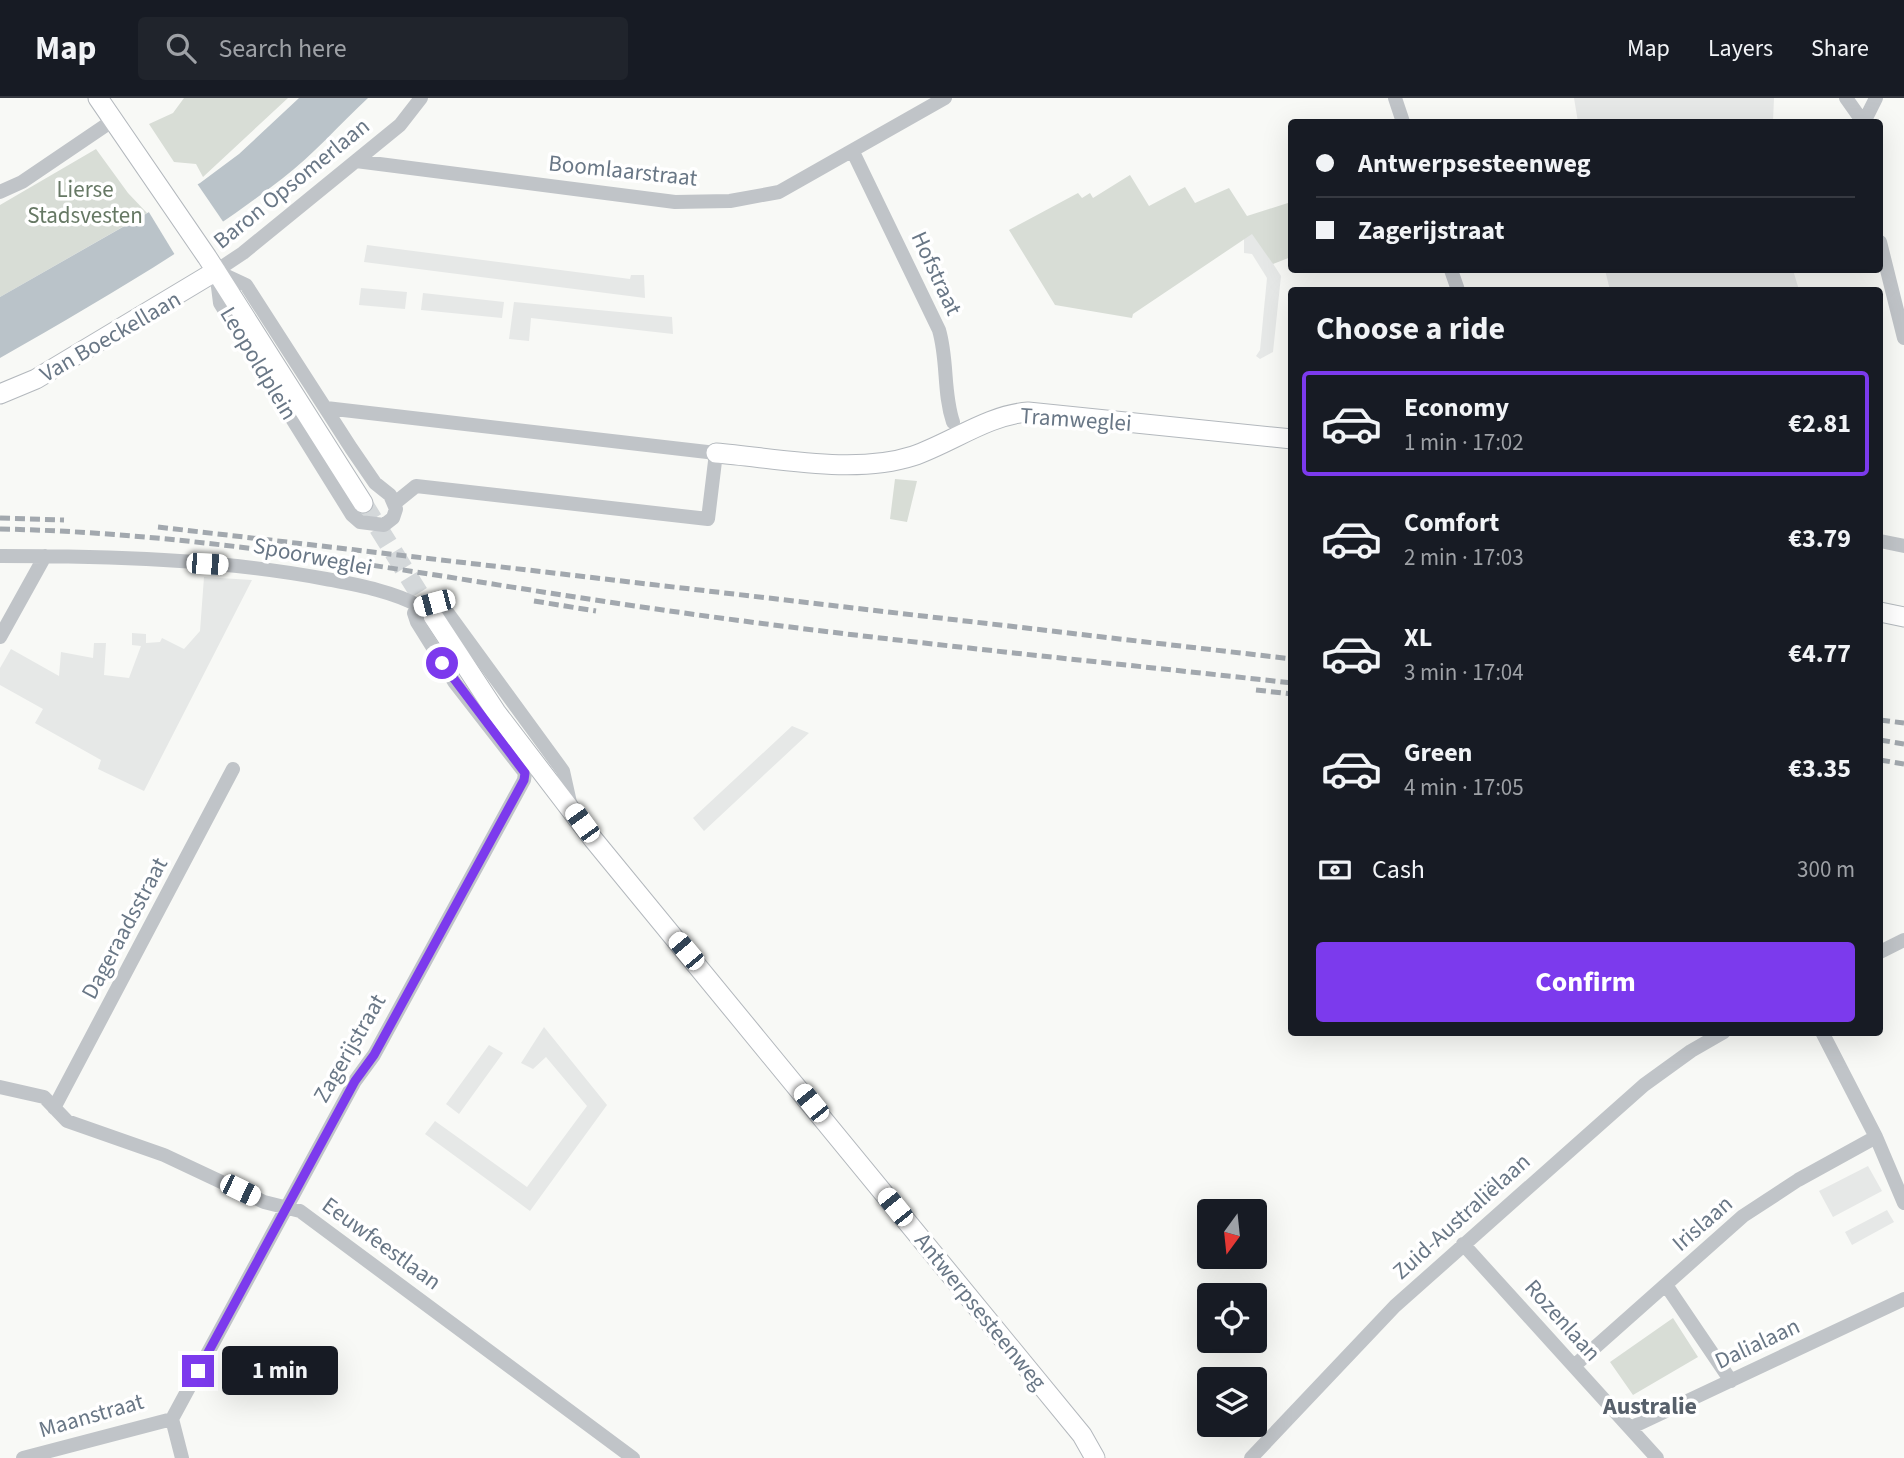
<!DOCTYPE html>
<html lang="en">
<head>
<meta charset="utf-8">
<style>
  body { margin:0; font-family:"Source Sans 3",sans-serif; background:#20242c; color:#f1f3f6; height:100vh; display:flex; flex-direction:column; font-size:26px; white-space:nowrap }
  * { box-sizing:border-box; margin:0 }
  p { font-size:23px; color:#9ea1a6 }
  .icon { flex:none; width:38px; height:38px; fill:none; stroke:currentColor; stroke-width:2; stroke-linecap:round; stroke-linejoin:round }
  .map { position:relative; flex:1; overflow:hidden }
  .drawer { position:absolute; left:1288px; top:189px; width:595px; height:749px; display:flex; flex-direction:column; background:#171b24; border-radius:7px; box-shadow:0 7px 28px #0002 }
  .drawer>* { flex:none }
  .banner { position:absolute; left:1288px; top:21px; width:595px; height:154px; border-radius:7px; box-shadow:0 7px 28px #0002; display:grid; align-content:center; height:154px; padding:0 28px; background:#171b24 }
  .needle { width:46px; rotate:195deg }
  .controls { position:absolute; left:1197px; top:1101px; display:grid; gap:14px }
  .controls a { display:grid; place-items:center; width:70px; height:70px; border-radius:7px; background:#171b24; box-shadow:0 7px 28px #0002; font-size:35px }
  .end { position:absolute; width:32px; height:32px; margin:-16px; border:9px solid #7c3aed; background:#fff; box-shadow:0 0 0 4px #fff }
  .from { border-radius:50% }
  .bubble { position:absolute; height:49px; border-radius:7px; background:#171b24; box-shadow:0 7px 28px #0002; font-size:23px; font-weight:700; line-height:49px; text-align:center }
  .car { position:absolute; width:21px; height:42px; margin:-21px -10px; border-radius:9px; box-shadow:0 0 5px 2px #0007; background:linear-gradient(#fff 24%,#345 0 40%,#fff 0 76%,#345 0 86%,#fff 0) }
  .banner b { display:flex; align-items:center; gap:24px; height:66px; font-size:26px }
  .banner b+b { border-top:2px solid #363941 }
  .banner i { width:18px; height:18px; background:#f1f3f6 }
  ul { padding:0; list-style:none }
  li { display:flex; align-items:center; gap:21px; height:105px; margin:0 14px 10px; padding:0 14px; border:4px solid transparent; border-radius:7px }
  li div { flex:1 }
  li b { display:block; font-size:26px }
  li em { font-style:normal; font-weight:700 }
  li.on { border-color:#7c3aed }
  li>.icon { width:63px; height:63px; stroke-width:1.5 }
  h2 { padding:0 28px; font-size:32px; line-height:84px }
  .pay { display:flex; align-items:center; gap:18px; height:77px; padding:0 28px; font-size:26px }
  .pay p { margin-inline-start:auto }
  .button { display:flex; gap:14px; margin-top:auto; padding:14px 28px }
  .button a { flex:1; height:80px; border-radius:7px; background:#7c3aed; color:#fff; font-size:28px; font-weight:700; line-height:80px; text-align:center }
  header { display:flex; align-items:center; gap:42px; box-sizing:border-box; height:98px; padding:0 35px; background:#171b24; border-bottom:2px solid #363941 }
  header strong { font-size:33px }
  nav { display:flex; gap:38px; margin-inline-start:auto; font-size:24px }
  .search { width:490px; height:63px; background:#20242c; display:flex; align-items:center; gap:18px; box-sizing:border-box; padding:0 24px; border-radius:7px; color:#9ea1a6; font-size:26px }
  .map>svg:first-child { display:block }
</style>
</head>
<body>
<header>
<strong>Map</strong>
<div class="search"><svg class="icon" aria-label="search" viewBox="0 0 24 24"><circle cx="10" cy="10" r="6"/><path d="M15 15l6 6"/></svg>Search here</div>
<nav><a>Map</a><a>Layers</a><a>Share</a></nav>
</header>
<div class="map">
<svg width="1904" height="1360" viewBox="0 0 1904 1360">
  <rect width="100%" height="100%" fill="#f8f9f6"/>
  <!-- built -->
  <path fill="#e6e8e7" d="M1574 0H1774L1773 24H1578Z
    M1253 135 1281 178 1273 254 1260 261 1256 258 1260 252 1267 180 1252 156 1244 155V139Z
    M367 147 630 181 631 177H644L645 200 364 164Z
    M1605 172H1793L1799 192H1610Z
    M361 190 407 194 405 211 359 207Z
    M423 195 504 204 502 220 421 212Z
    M514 204 672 219 673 236 531 220 529 243 509 241Z
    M204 479 252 482 144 693 98 671 101 662 35 625 43 611 0 587V570L11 551 59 578 61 554 93 560 94 545H106L104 577 129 580 141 548 132 547V535L146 536V545L160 544 162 540 184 551 200 533Z
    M792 628 809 635 704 733 693 720Z
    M544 929 607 1007 530 1113 425 1036 435 1023 527 1089 587 1008 546 959 533 971 521 965Z
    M489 947 503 955 459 1016 446 1006Z
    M1868 1068 1882 1093 1833 1119 1819 1093Z
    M1887 1112 1894 1124 1852 1147 1845 1134Z"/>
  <!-- green -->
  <path fill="#d8ddd6" d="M184 0H288L203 79 196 66 174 64 149 26 173 15Z
    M96 51 128 95 147 115 0 199V107Z
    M1130 77 1149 108 1185 89 1195 105 1229 90 1247 118 1291 104V159L1273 166 1252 136 1133 216 1132 220 1055 207 1009 132 1078 95 1082 100 1090 95 1093 100Z
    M895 381 917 383 907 424 890 421Z
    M1673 1220 1698 1259 1633 1297 1610 1264Z"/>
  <!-- water -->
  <path fill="#bac3c9" d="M299 0H368C339 27 314 56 283 80 195 148 96 205 0 260V199L200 85 239 56Z"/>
  <!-- pier -->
  <path fill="#f8f9f6" d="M196 84 224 125 175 157 147 111Z"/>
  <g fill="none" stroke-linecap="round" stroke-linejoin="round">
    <!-- secondary-tunnel -->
    <path stroke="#d4d8da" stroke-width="19" stroke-dasharray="19 10" stroke-linecap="butt" d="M363 405 433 518"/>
    <!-- secondary casing -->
    <g stroke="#b3b8bd" stroke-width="21">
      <path id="secondary" d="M98 0 207 159 363 405
        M0 296 36 281 216 173
        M716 355C777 360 854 377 913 358 951 345 988 317 1028 314L1292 341
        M1880 514 1904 519
        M433 518 496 614 593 741 1082 1337 1095 1360"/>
    </g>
    <!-- street -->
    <path stroke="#c0c4c8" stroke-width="14" d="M1395 0 1403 24
      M1846 0 1863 24
      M1864 24 1876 0
      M853 54 939 232C948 263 943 294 953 324
      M356 63 675 104 730 103 779 94 945 0
      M0 94 22 84 112 23
      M1880 144 1904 240
      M1451 172 1458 192
      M216 173 246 187 351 350 375 385 390 397 396 411 393 420 384 427 360 424 352 417 220 205Z
      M216 173 243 155 400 27 421 0
      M326 310 716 355 708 421 416 388 395 405
      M1880 443 1904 448
      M0 458C108 458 220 461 326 481 357 487 392 493 419 508L434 504 442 507 563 673 571 709
      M0 539 45 458
      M1880 854 1904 842
      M1822 934 1876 1039 1904 1105
      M0 989 44 999 67 1023 164 1057 264 1104 300 1113 633 1360
      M54 1010 233 671
      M1463 1146 1657 1360
      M1666 1187 1731 1283
      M1574 1268 1743 1118 1798 1082 1876 1039
      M172 1321 355 983 374 957 524 682 525 675 455 585 417 524 414 515 419 508
      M172 1321 182 1360
      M1630 1330 1904 1201
      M23 1360 172 1321
      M1251 1360 1395 1208 1644 987 1691 953 1724 934"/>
    <!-- secondary -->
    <use href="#secondary" stroke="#fff" stroke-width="19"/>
    <!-- rail -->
    <path stroke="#a2a8ae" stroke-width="5" stroke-dasharray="10 5" stroke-linecap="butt" d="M0 420 64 422
      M158 429 1292 561
      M0 431C218 435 433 479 649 510 862 541 1077 561 1292 585
      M534 503 596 513
      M1256 592 1292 596
      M1880 622 1904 625
      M1880 642 1904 646
      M1880 662 1904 666"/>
  </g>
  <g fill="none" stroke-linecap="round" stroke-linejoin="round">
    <!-- route -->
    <path stroke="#7c3aed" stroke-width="9" d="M198 1273 355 983 374 957 524 682 525 675 442 565"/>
  </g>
  <g text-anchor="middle" stroke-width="7" stroke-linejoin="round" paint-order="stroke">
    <!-- street labels -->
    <g font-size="23" fill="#697786" stroke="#fff">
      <text transform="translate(623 72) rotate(6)" y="8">Boomlaarstraat</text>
      <text transform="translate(291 85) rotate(-39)" y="8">Baron Opsomerlaan</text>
      <text transform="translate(937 175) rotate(65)" y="8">Hofstraat</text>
      <text transform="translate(110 238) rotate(-30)" y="8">Van Boeckellaan</text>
      <text transform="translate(259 265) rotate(59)" y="8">Leopoldplein</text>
      <text transform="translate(1076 321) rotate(4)" y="8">Tramweglei</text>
      <text transform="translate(313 458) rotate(11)" y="8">Spoorweglei</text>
      <text transform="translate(124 830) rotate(-62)" y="8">Dageraadsstraat</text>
      <text transform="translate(349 950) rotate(-60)" y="8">Zagerijstraat</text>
      <text transform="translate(1461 1118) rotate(-42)" y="8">Zuid-Australiëlaan</text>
      <text transform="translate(1702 1125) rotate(-41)" y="8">Irislaan</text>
      <text transform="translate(382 1145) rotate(36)" y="8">Eeuwfeestlaan</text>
      <text transform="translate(981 1213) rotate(51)" y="8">Antwerpsesteenweg</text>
      <text transform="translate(1563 1222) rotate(48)" y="8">Rozenlaan</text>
      <text transform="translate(1757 1245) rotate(-25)" y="8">Dalialaan</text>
      <text transform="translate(91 1317) rotate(-16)" y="8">Maanstraat</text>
    </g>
    <!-- park labels -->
    <g font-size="23" fill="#667864" stroke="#fff">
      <text x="85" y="99">Lierse<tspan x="85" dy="26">Stadsvesten</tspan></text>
    </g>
    <!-- neighbourhood labels -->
    <g font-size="24" font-weight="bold" fill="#57606b" stroke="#fff">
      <text x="1650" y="1316">Australie</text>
    </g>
  </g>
</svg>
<div class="controls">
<a><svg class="needle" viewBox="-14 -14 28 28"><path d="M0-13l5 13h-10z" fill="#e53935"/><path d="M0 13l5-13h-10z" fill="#9ea1a6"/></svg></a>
<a><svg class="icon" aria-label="locate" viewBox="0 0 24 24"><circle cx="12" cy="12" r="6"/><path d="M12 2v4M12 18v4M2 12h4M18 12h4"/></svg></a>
<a><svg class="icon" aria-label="layers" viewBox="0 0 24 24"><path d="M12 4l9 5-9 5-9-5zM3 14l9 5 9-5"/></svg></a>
</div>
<i class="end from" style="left:442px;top:565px"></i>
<i class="end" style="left:198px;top:1273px"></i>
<div class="bubble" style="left:222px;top:1248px;width:116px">1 min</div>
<i class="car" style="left:207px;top:466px;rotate:93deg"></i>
<i class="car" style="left:434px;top:505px;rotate:255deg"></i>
<i class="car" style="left:582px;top:725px;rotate:324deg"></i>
<i class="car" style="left:686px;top:853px;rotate:320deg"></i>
<i class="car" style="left:811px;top:1005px;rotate:321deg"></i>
<i class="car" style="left:240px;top:1092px;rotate:116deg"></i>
<i class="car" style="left:895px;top:1109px;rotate:321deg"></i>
<div class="banner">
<b><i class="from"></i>Antwerpsesteenweg</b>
<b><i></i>Zagerijstraat</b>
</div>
<section class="drawer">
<h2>Choose a ride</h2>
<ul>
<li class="on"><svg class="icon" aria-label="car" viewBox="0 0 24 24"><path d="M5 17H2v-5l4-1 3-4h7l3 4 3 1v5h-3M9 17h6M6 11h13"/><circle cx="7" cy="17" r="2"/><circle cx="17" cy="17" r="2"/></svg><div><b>Economy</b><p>1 min · 17:02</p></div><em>€2.81</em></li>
<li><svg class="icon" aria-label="car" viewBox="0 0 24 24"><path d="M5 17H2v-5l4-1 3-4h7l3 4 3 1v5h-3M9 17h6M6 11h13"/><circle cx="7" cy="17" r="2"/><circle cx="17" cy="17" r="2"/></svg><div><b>Comfort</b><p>2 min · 17:03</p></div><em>€3.79</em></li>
<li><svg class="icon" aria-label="car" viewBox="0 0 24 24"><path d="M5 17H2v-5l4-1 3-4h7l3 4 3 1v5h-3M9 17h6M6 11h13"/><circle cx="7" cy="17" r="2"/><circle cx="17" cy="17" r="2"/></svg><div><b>XL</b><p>3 min · 17:04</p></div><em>€4.77</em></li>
<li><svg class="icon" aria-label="car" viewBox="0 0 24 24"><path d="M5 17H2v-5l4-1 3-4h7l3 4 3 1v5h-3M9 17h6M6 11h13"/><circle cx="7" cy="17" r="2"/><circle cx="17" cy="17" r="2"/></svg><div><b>Green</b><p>4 min · 17:05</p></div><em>€3.35</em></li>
</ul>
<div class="pay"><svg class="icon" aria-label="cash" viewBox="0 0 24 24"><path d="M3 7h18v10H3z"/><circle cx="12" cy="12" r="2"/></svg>Cash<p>300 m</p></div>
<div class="button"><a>Confirm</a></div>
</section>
</div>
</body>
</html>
